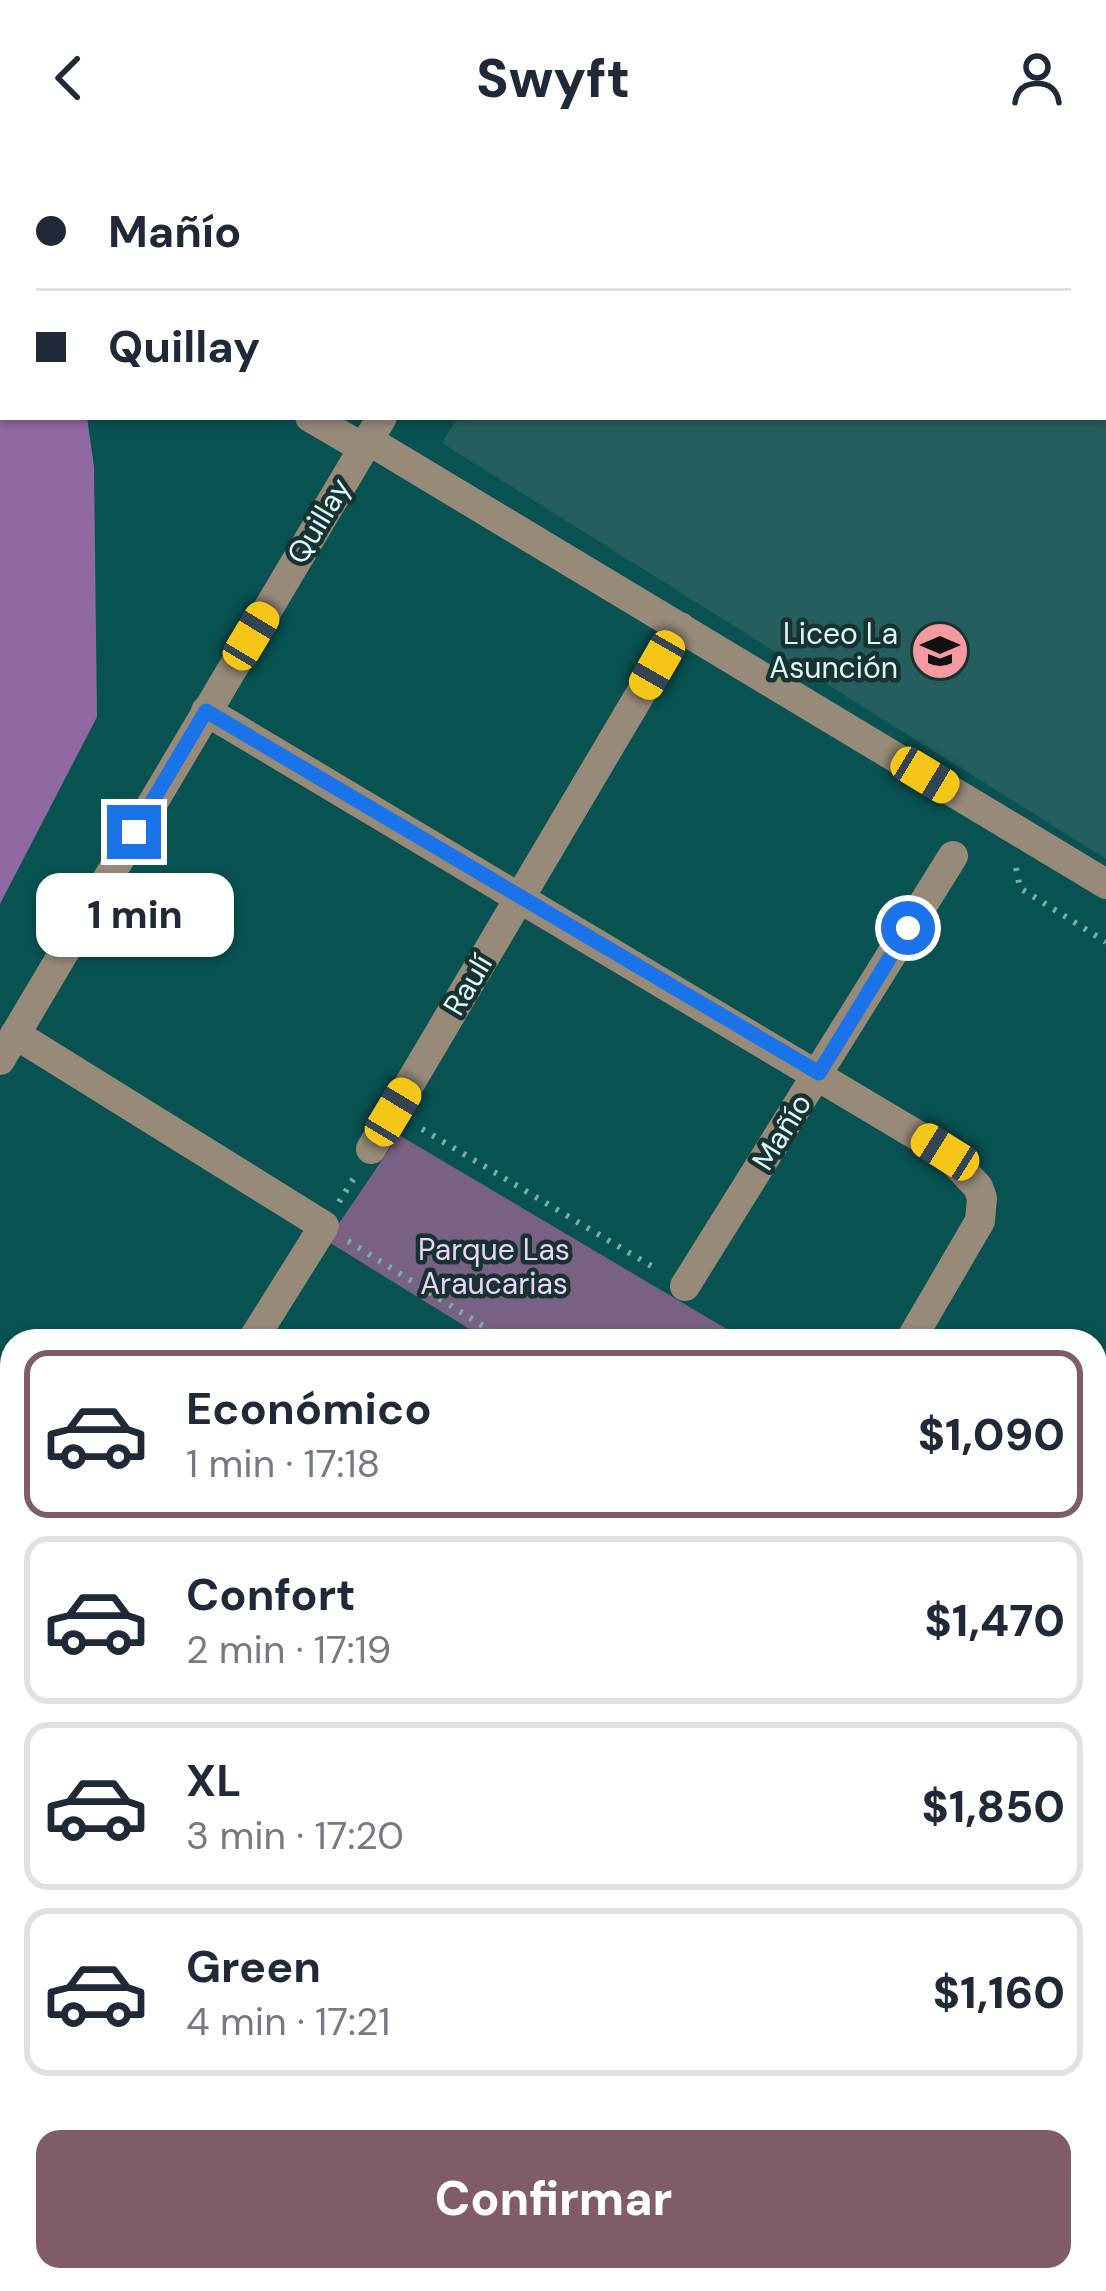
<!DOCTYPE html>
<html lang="es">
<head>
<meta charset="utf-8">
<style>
  body { margin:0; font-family:"DM Sans",sans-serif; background:#f2f2f3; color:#1f2937; height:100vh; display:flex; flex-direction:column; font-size:45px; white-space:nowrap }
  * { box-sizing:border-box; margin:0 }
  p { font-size:39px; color:#747a83 }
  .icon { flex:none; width:66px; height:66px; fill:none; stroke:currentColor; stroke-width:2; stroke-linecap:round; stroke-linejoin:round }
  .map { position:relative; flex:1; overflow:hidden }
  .side { position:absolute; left:0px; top:1173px; width:1107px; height:963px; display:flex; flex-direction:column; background:#fff; border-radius:36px 36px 0 0; box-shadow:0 3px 9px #0004 }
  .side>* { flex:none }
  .top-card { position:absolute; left:0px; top:0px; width:1107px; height:264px; box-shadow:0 3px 9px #0004; display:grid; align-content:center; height:264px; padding:0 36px; background:#fff }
  .end { position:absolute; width:54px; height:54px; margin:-27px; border:15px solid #1a73e8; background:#fff; box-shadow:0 0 0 6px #fff }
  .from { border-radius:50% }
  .bubble { position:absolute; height:84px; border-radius:24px; background:#fff; box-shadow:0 3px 9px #0004; font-size:39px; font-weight:800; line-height:84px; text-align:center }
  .car { position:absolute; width:36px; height:72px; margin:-36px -18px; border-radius:15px; box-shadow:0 0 9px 3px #0007; background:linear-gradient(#f5c518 24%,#345 0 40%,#f5c518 0 76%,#345 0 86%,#f5c518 0) }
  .top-card b { display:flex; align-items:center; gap:42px; height:114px; font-size:45px }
  .top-card b+b { border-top:3px solid #e0e1e3 }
  .top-card i { width:30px; height:30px; background:#1f2937 }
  ul { padding:21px 0 0; list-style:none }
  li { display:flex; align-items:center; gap:36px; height:168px; margin:0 24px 18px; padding:0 12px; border:6px solid #e0e1e3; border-radius:24px }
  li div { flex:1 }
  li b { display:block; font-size:45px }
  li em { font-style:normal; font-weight:800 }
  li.selected { border-color:#7f5c66 }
  li>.icon { width:108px; height:108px; stroke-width:1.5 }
  .primary-button { display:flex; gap:24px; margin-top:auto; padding:24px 36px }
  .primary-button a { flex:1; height:138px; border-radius:24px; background:#7f5c66; color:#fff; font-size:48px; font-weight:800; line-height:138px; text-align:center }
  header { display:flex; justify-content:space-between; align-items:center; height:156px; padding:0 36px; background:#fff; font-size:54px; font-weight:800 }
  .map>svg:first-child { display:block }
</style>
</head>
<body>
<header><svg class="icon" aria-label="back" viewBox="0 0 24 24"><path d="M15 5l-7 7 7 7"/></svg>Swyft<svg class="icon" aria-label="person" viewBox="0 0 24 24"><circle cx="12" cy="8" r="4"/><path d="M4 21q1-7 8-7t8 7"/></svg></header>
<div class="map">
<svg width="1106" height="2135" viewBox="0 0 1106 2135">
  <rect width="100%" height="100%" fill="#095252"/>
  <!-- built -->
  <path fill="#245e5e" d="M625 0H1106V703L442 287 458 261H1104V3Z"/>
  <!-- green -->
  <path fill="#796183" d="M399 979 747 1185H489L327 1085Z
    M1106 1226V1530L1095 1523V1245Z
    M1095 1528 1106 1535V2135H924L925 2124H1095Z
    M626 2124H834L852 2135H645Z"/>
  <!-- forest -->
  <path fill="#9169a2" d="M0 81 3 261H87L94 311 97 561 0 748Z"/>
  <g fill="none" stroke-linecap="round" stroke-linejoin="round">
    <!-- path -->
    <path stroke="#79acab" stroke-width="6" stroke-dasharray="3 9" stroke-linecap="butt" d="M1016 712 1020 732 1106 786
      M422 973 658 1114
      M339 1046 357 1017
      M348 1085 507 1185
      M1095 1223 1106 1205
      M1095 1551 1106 1558
      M1095 1974H1106
      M1067 2135 1106 2127"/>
    <!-- minor -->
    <path stroke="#978a79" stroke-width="30" d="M541 3 542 0
      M310 261 363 292
      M368 284 1106 728
      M206 555 945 996 978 1031 982 1042 980 1065 910 1185
      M15 878 324 1070 252 1185
      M0 904 382 261
      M371 993 680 471
      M685 1130 953 700
      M0 1327 12 1334
      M0 1441 12 1422
      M0 1654 12 1656
      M0 1882 12 1916
      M0 2015 12 2051
      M85 2124 89 2135
      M847 2124 866 2135
      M16 2135 38 2128
      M398 2135 405 2124
      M781 2135 788 2124
      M935 2135V2124"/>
  </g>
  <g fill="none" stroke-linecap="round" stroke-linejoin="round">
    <!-- route -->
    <path stroke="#1a73e8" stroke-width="15" d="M134 676 206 555 819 917 908 772"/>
  </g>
  <!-- icons -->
  <defs>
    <g id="school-disc" transform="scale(3)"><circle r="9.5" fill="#f49aa0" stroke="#183232"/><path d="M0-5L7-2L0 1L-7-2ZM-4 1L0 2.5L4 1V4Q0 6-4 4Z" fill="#111"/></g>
  </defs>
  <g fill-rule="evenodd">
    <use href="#school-disc" x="940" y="495"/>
  </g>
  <g text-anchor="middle" stroke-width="9" stroke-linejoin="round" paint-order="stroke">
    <!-- street labels -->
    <g font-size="30" fill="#dbfaf9" stroke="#183232">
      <text transform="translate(319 365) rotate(-59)" y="10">Quillay</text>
      <text transform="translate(468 829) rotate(-59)" y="10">Raulí</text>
      <text transform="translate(782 976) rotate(-58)" y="10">Mañío</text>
    </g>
    <!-- poi labels -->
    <g font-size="30" fill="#dbfaf9" stroke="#183232" text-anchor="end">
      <text x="898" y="488">Liceo La<tspan x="898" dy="34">Asunción</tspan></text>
    </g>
    <!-- park labels -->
    <g font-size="30" fill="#ecd5f6" stroke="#183232">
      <text x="494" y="1104">Parque Las<tspan x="494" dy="34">Araucarias</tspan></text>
    </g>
  </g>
</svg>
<i class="end from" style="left:908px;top:772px"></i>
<i class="end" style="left:134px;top:676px"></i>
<div class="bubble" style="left:36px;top:717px;width:198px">1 min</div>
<i class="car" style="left:251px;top:480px;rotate:31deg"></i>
<i class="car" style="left:657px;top:509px;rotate:210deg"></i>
<i class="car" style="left:925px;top:619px;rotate:121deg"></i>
<i class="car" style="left:393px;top:956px;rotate:31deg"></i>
<i class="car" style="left:945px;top:996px;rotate:302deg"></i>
<div class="top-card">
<b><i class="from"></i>Mañío</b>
<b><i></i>Quillay</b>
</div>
<section class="side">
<ul>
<li class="selected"><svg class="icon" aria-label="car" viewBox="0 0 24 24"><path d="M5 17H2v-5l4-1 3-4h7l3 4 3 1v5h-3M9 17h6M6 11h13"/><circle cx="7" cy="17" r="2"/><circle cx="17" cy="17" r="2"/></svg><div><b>Económico</b><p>1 min · 17:18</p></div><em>$1,090</em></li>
<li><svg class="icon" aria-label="car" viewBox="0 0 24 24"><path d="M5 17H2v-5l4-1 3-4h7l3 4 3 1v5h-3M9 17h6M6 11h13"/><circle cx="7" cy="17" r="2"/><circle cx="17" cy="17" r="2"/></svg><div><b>Confort</b><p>2 min · 17:19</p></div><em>$1,470</em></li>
<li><svg class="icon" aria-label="car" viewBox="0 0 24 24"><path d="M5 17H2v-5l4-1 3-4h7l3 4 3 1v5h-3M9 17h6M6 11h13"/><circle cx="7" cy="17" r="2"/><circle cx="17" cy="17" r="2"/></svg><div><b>XL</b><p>3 min · 17:20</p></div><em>$1,850</em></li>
<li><svg class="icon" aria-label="car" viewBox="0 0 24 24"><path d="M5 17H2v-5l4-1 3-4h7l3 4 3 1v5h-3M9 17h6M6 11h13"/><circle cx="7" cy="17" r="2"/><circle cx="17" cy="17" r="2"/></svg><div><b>Green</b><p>4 min · 17:21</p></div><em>$1,160</em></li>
</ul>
<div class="primary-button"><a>Confirmar</a></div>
</section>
</div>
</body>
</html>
